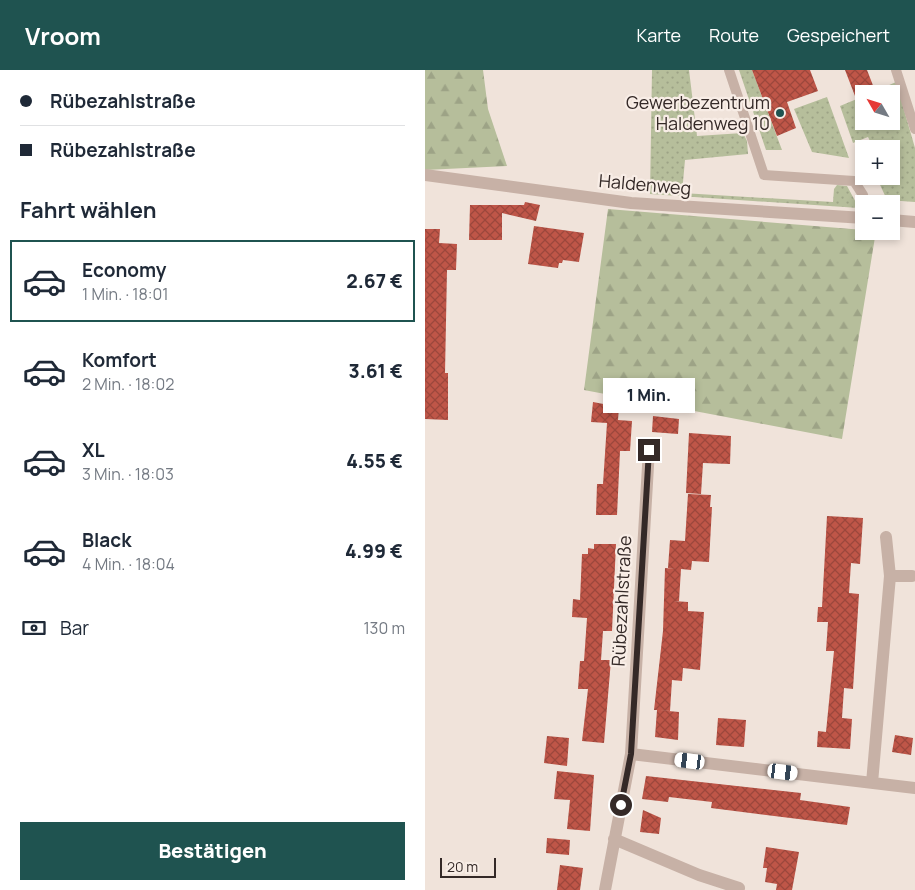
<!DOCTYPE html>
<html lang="de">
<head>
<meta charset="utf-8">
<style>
  body { margin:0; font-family:Manrope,sans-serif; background:#f2f2f3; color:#1f2937; height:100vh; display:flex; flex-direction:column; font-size:19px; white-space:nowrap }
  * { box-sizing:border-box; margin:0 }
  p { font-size:16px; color:#747a83 }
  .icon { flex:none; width:28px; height:28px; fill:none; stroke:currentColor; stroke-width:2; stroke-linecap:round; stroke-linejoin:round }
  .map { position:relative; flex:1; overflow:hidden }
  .sheet { display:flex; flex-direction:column; background:#fff; width:425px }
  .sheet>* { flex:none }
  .banner { display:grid; align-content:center; height:110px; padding:0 20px; background:#fff }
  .needle { width:32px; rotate:309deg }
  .controls { position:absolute; left:430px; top:15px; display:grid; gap:10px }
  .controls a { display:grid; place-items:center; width:45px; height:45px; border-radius:0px; background:#fff; box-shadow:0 2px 8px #0003; font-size:25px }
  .scale { position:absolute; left:15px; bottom:12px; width:56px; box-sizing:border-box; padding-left:5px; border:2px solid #342927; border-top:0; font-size:14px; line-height:18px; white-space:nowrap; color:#342927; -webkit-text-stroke:4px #f8ede6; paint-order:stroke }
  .end { position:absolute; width:22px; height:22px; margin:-11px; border:6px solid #342927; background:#fff; box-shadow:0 0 0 2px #fff }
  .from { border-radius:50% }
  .bubble { position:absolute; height:35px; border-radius:0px; background:#fff; box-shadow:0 2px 8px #0003; font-size:16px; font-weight:800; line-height:35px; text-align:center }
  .car { position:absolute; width:15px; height:30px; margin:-15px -8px; border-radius:6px; box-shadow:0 0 4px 1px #0007; background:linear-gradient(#fff 24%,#345 0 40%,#fff 0 76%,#345 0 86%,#fff 0) }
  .banner b { display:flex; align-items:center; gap:18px; height:48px; font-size:19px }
  .banner b+b { border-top:1px solid #e0e1e3 }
  .banner i { width:12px; height:12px; background:#1f2937 }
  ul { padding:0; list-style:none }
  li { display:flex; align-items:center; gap:15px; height:82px; margin:0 10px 8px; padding:0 10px; border:2px solid transparent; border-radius:0px }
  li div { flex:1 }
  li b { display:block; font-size:19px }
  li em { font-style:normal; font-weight:800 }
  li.active { border-color:#1f5350 }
  li>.icon { width:45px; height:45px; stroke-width:1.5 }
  h2 { padding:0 20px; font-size:22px; line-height:60px }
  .pay { display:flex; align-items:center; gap:12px; height:55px; padding:0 20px; font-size:19px }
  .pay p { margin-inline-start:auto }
  .cta { display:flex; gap:10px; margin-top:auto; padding:10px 20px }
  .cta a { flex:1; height:58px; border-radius:0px; background:#1f5350; color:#fff; font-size:20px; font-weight:800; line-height:58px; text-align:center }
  header { display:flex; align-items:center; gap:30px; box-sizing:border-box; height:70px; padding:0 25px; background:#1f5350; color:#fff }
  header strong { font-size:24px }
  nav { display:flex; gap:28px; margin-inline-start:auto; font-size:18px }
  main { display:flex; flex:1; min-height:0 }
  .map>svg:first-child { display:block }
</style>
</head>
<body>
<header>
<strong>Vroom</strong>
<nav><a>Karte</a><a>Route</a><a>Gespeichert</a></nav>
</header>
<main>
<section class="sheet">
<div class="banner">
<b><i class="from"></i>Rübezahlstraße</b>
<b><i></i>Rübezahlstraße</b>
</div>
<h2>Fahrt wählen</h2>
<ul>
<li class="active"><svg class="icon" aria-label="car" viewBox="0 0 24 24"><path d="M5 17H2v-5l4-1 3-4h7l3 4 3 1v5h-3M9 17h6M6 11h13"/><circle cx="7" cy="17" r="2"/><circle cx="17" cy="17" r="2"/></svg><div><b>Economy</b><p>1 Min. · 18:01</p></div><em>2.67 €</em></li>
<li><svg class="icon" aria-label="car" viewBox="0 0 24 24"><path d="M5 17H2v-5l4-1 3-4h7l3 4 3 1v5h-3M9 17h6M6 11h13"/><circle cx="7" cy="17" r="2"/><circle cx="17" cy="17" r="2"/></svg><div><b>Komfort</b><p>2 Min. · 18:02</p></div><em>3.61 €</em></li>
<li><svg class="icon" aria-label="car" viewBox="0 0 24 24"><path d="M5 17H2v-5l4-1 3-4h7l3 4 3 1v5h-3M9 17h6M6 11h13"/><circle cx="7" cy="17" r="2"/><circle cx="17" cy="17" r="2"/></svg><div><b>XL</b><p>3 Min. · 18:03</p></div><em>4.55 €</em></li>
<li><svg class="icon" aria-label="car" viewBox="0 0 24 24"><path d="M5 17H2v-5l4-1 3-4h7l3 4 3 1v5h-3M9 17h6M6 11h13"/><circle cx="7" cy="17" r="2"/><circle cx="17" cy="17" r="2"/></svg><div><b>Black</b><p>4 Min. · 18:04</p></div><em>4.99 €</em></li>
</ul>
<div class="pay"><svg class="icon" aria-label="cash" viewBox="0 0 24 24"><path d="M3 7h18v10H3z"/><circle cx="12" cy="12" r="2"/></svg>Bar<p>130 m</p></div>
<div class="cta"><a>Bestätigen</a></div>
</section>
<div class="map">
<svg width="490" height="820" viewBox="0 0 490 820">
  <defs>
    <pattern id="grass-dots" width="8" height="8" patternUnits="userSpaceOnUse" patternTransform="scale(1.25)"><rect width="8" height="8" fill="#b6be9b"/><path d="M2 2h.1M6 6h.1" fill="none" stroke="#9da386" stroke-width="1.8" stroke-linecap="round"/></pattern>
    <pattern id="forest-firs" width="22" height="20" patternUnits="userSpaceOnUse" patternTransform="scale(1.25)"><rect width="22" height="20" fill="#b6be9b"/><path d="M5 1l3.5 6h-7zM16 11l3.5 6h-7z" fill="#9da386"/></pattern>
    <pattern id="building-cross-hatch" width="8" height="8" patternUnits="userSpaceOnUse" patternTransform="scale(1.25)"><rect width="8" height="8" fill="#bf5648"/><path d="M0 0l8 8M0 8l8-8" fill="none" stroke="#9c473c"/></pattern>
  </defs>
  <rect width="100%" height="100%" fill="#f0e3da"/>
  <!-- grass -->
  <path fill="url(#grass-dots)" d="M227 0H264L272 66 318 63 322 71 323 84 260 90 257 123 408 132 409 119 412 115 422 116 434 138 225 124Z
    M314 0H327L357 80H341Z
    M471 12 490 78V132L462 130 451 106H458L461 112 469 108 466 102V79H449L443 67 428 73 415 36 439 26V51H466V24H444Z
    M402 27 424 88 387 82 369 39Z"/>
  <!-- forest -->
  <path fill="url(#forest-firs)" d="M0 0H58L63 39 82 96 0 100Z
    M183 139 451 161 417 369 159 320Z"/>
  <!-- building -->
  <path fill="url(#building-cross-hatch)" d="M327 0H385L393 21 362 32 371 58 352 66Z
    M420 0H442L449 18 430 26Z
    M100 132 115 135 111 151 77 143V170H44L45 135H99Z
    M109 156 159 163 154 192 138 190 137 193H134L133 198 103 194Z
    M0 159H15L14 173 32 174 31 200H22L20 303H23V350L0 349Z
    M168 332 194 337 193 350 207 351 205 381H195L192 445H171L172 414H178L182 353 166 352Z
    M228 346 254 349 253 364 227 362Z
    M264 363 306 366 305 394 278 393 276 424 261 423Z
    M263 424 286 425 285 437H287L284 492 267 491 266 500 256 499 254 531H249L263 532V541L279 542 275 600 258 598 257 611 247 610 245 641 233 640 254 642 253 670 230 667 232 640H229L238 561 240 498 250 499 243 498 245 470 260 471Z
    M402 446 438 448 435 494 426 493 424 523 434 524 428 619 419 618 417 648 427 649 425 679 392 677 393 661 401 662 409 581H401L403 552H392L393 537H397Z
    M169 474H191L187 561H178L176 590H186L179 673 157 671 163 619H153L155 591H159L162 548 147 547 148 529 155 530 157 484H163V478L169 479Z
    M293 648 321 650 319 677 291 675Z
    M470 665 488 668 486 685 467 682Z
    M122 666 144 668 142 696 119 693Z
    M132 701 169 705 165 761 142 759 145 730 129 729Z
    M221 706 376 723 375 730 425 737 422 755 286 738 287 732 244 727 243 732 217 729Z
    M218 740 236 748 234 764 215 762Z
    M122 768 145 770 144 785 121 783Z
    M341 777 374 782 367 820H351L352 814 340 812 342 798H338Z
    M135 795 158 798 155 820H132Z"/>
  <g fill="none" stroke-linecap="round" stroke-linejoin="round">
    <!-- lane -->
    <path stroke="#c7b1a6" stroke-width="10" d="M304 0 339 105 429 111 438 125 440 134
      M471 0 490 59"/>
    <!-- street -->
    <path stroke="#c7b1a6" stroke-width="12" d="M0 105 206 133 439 148
      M466 150 490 152
      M224 379 206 684 490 718
      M461 467 465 506H487
      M447 713 465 506
      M189 769 274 805 314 818
      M180 820 206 684"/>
  </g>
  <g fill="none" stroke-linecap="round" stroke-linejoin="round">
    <!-- route -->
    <path stroke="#342927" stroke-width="6" d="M196 735 206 684 224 380"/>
  </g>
  <!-- markers -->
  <circle fill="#1f5350" stroke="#f8ede6" stroke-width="2" cx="355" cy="43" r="5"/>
  <g text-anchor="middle" stroke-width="4.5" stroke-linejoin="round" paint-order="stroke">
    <!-- poi labels -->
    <g font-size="18" fill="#342927" stroke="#f8ede6" text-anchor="end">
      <text x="345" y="39">Gewerbezentrum<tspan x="345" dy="21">Haldenweg 10</tspan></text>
    </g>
    <!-- street labels -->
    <g font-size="18" fill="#342927" stroke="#f8ede6">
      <text transform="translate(220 115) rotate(5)" y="6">Haldenweg</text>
      <text transform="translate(197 531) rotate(-87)" y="6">Rübezahlstraße</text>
    </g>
  </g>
</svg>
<div class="controls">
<a><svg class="needle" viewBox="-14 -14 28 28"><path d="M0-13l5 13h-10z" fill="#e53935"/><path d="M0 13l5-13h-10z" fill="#747a83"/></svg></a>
<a>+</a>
<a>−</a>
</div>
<div class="scale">20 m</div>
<i class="end from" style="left:196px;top:735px"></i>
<i class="end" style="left:224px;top:380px"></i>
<div class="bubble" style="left:178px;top:308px;width:92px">1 Min.</div>
<i class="car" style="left:265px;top:691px;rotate:277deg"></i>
<i class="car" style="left:358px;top:702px;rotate:97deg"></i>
</div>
</main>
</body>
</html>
